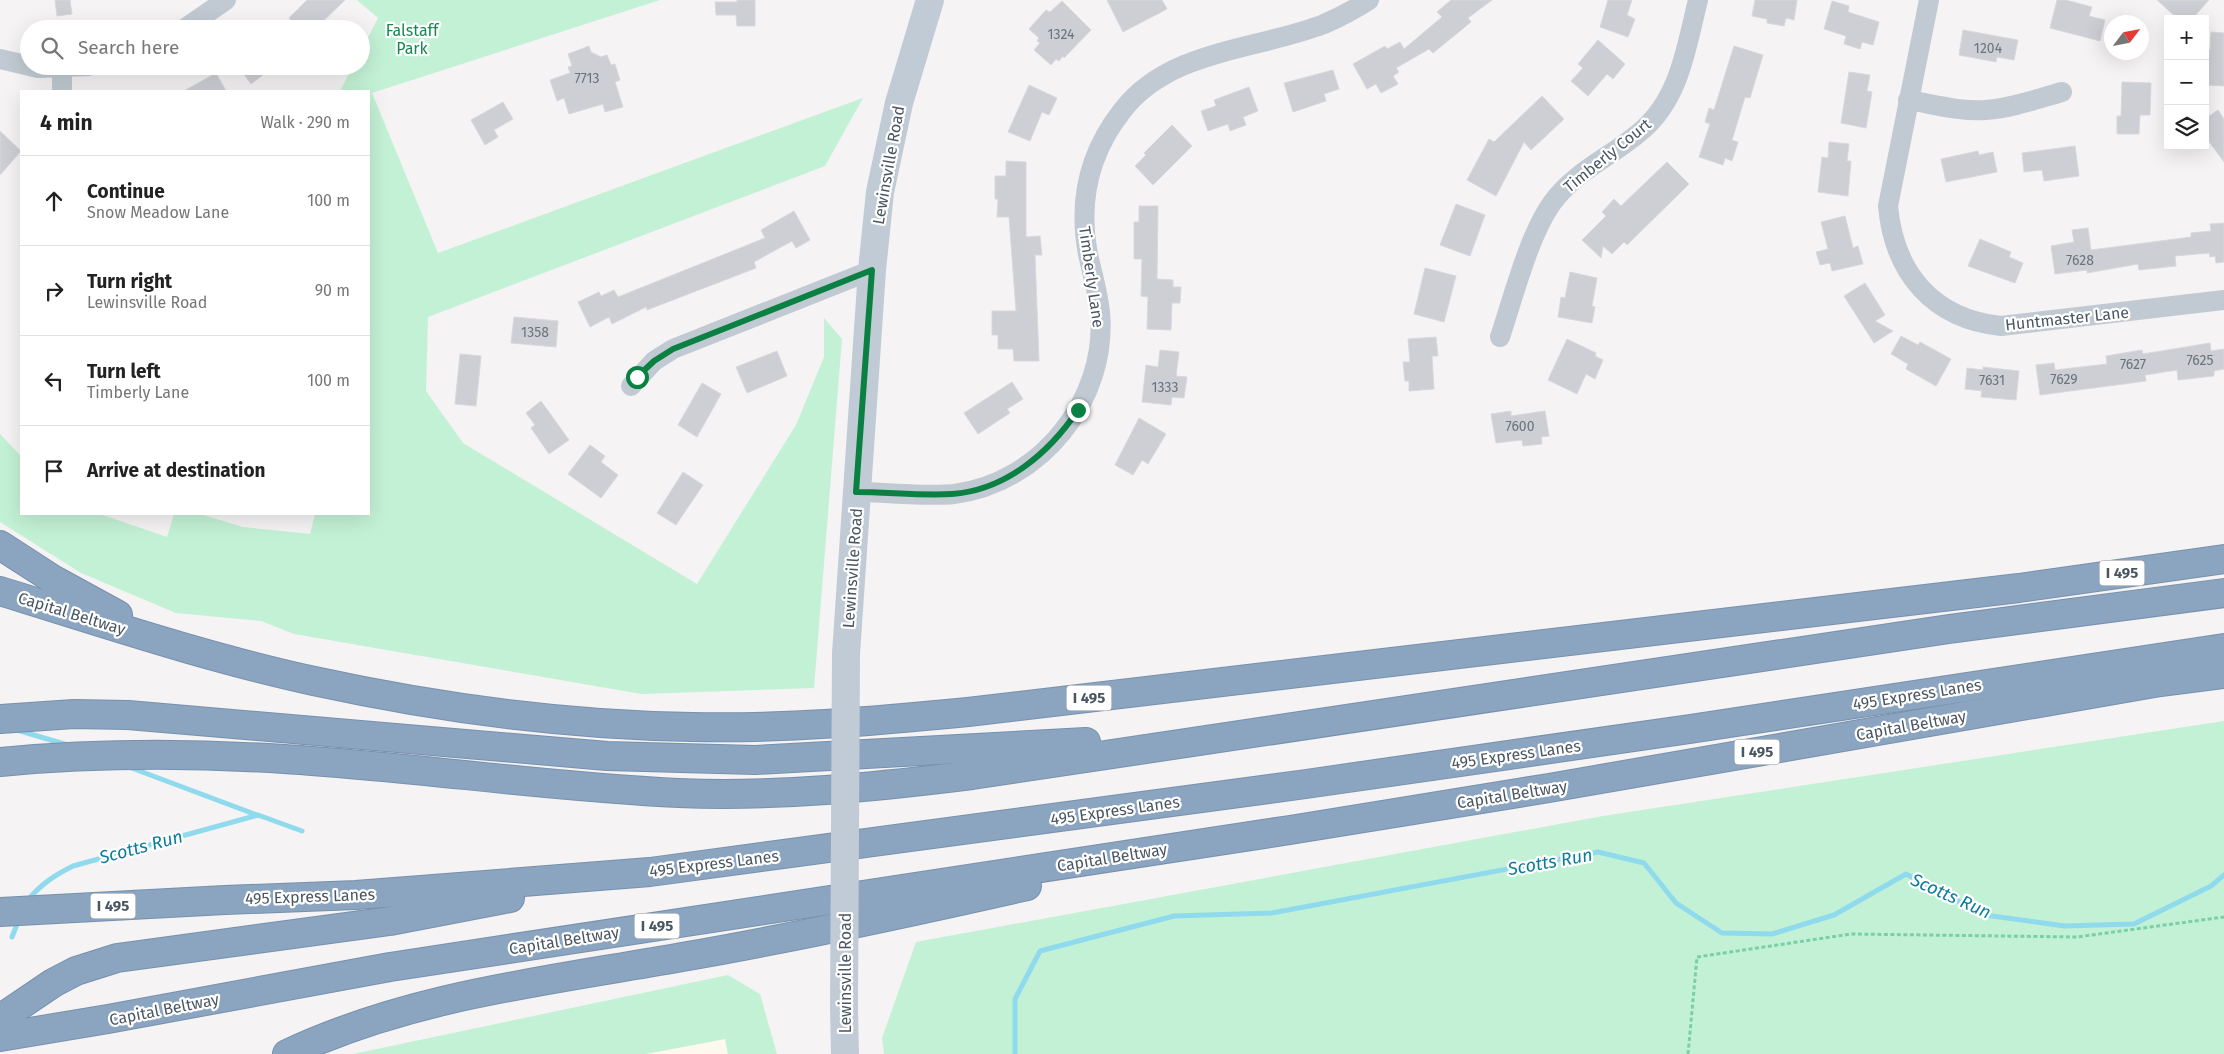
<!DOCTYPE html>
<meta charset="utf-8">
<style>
:root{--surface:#fff;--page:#f2f2f2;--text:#222;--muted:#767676;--line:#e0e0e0}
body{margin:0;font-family:"Fira Sans",sans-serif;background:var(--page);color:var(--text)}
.controls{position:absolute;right:15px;top:15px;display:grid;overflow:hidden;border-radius:0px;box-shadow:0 5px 20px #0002}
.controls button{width:45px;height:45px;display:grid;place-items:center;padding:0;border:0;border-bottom:1px solid var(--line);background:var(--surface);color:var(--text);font:25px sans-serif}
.compass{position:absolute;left:2104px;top:15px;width:45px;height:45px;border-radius:50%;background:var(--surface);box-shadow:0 5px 20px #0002;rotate:58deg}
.stop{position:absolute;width:15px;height:15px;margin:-11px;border:4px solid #0b8043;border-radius:50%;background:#fff}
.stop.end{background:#0b8043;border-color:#fff;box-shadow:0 1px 5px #0008}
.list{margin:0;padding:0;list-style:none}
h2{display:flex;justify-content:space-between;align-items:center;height:65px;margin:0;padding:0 20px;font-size:21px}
h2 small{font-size:16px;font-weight:400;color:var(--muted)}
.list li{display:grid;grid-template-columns:32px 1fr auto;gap:15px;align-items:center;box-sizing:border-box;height:90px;padding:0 20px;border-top:1px solid var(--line)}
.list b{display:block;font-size:19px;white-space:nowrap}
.list p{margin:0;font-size:16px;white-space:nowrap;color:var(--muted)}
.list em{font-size:16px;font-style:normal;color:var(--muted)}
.icon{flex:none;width:28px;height:28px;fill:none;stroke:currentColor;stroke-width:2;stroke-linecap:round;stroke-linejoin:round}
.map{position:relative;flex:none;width:2224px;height:1054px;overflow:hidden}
.search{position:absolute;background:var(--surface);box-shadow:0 5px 20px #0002;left:20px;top:20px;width:350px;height:55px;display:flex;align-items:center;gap:12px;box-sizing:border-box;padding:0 18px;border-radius:28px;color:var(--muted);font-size:19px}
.panel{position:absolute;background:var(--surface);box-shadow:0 5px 20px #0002;left:20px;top:90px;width:350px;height:425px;border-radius:0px}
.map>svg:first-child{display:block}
.commercial{fill:#fdf9ef}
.green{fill:#c3f1d5}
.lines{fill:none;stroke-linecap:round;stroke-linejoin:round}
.stream{stroke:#90daee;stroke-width:5}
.building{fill:#cdcfd5;stroke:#d7d9de}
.highway-casing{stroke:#7690ad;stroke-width:30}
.path{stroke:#7ad0a6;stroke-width:3;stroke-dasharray:4 2.5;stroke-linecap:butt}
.street{stroke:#c1cad2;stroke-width:20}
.secondary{stroke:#c1cbd6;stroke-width:28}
.highway{stroke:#8ba5c1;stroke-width:28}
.secondary-bridge{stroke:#c1cbd6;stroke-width:28}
.route{stroke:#0b8043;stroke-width:6}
.labels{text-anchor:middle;stroke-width:4.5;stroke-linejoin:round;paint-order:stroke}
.number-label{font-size:14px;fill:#6b747e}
.shield{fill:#fff;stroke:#808990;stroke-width:1}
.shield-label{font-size:15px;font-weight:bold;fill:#4a5661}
.park-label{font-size:16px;fill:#17864f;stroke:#fff}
.street-label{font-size:16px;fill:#4a5661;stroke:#fff}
.water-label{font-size:18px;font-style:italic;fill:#0c7c9b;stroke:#fff}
</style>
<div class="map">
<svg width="2224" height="1054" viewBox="0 0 2224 1054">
<rect width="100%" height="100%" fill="#f5f3f3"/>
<path class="commercial" d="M725 1039 728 1054H646Z"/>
<g class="green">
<path d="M357 0H660L372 93 438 253 863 98 825 166 428 317 426 391 463 443 697 584 796 425 824 357V318L842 339 814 688 642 694 294 634 261 621 176 613 81 573 0 522V434L21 456V514H100L167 537 174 514H200L243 527 310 534 315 514H369V91H340L353 66H361V51L378 18Z"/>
<path d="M2224 721V1054H884L882 1038 916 942 1603 816Z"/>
<path d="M728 975 760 994 777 1054H728L725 1039 646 1054H353Z"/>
</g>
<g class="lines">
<g class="stream">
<path d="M17 730 71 746"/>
<path d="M129 767 257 815"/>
<path d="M28 900C41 884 55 875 73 866L258 815 302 831"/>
<path d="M12 937 19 919"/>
<path d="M1015 1054V999L1040 951 1174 916 1272 913 1598 852 1644 863 1676 903 1722 933 1772 934 1834 915 1906 874 1985 915 2065 926 2134 924 2211 886 2224 875"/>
</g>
</g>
<g class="building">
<path d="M55 0H70L72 14 57 16Z"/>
<path d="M307 0H345L315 29H299L289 18Z"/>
<path d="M737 0H755V26H737L736 15H716L715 2H737Z"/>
<path d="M1107 0H1162L1167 9 1123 32Z"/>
<path d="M1451 0H1492L1468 18 1471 22 1433 53 1429 49 1396 68 1399 72 1393 76 1398 84 1381 93 1376 84 1367 89 1353 64 1385 46 1387 49 1400 42 1404 49 1442 17 1437 12Z"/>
<path d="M1608 0H1632L1627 15 1635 19 1628 37 1600 27Z"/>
<path d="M1755 0H1797L1794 20 1786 18 1784 26 1767 23V19L1752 16Z"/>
<path d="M2057 0H2066L2092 7 2089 16 2105 20 2100 41 2050 28Z"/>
<path d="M2157 0H2209L2192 19H2178Z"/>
<path d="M1062 1 1091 30 1064 58 1063 56 1059 61 1056 59 1051 65 1034 50 1040 43 1037 41 1039 38 1029 29 1046 10 1050 12Z"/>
<path d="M1832 1 1849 6 1848 12 1879 22 1873 45 1862 42 1860 49 1844 44 1846 36 1824 29Z"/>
<path d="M1963 30 2018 40 2014 60 1997 57 1996 62 1959 55Z"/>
<path d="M2211 32 2224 33V86L2205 85V49L2210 50Z"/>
<path d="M1598 40 1625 64 1613 79 1607 74 1588 96 1571 81 1583 68 1578 64Z"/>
<path d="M589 46 591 52 601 57 607 55 611 65 615 64 620 80 615 82 623 107 605 112 603 104 569 114 564 98 557 101 550 80 570 73 568 67 572 66 568 54Z"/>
<path d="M1734 46 1763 55 1750 98 1745 97 1732 140 1738 142 1732 161 1725 158 1723 165 1699 157 1710 124 1705 122 1709 108 1714 110Z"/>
<path d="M238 66H275L251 84Z"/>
<path d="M1333 70 1339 89 1324 94 1326 101 1293 112 1284 83Z"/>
<path d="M1849 72 1870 75 1867 91 1872 92 1866 128 1841 123Z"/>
<path d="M216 73 226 91H184Z"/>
<path d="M2122 82 2151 83 2150 115H2140L2139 134H2117V116H2121Z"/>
<path d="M1029 85 1057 98 1049 115 1042 112 1030 141 1008 132Z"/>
<path d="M1249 87 1258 111 1243 117 1246 125 1230 131 1228 124 1208 131 1201 111 1216 106 1214 100Z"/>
<path d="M1542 96 1564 119 1531 150 1524 142 1496 196 1467 180 1489 139 1494 142Z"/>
<path d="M503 102 513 119 494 130 498 137 485 145 471 120Z"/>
<path d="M2218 110 2224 119V162L2205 136V119Z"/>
<path d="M1172 125 1192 146 1153 185 1135 166 1146 155 1144 153Z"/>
<path d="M0 131 21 151 0 175Z"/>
<path d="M1829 142 1849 144 1847 161H1851L1848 196 1818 192 1822 157 1828 158Z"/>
<path d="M2075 146 2079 176 2044 181 2042 170 2024 172 2022 153Z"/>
<path d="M1978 151 1979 155 1993 152 1997 172 1946 182 1941 159Z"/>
<path d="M1006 161 1026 162V237L1040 236 1042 255H1035L1039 361H1014L1013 349H998V335H992V311H1016L1009 217H997L998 199H995V176H1006Z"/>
<path d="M1667 162 1689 184 1627 245 1624 242 1612 254 1603 246 1601 258 1582 240 1606 216 1602 212 1614 199 1621 206Z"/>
<path d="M1456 204 1485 215 1470 256 1440 245Z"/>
<path d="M1139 206H1158L1157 279 1173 280V287H1181L1180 303H1172L1171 330 1147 329 1148 297 1141 296 1142 259H1134V222H1139Z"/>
<path d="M794 211 810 240 796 248 792 241 754 262 756 268 647 310 646 307 612 324 609 317 590 327 578 302 599 292 601 296 614 290 618 297 765 238 761 230Z"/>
<path d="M1845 216 1853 248 1858 246 1863 264 1832 271 1830 263 1820 265 1816 252 1828 249 1821 222Z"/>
<path d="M2224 223V262L2216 263 2215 256 2210 257 2209 253 2175 256 2176 266 2139 270 2138 264 2087 273V270L2055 274 2051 246 2074 242 2072 230 2088 228 2091 250 2191 237V233L2211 231 2210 224Z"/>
<path d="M1980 239 2011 252 2009 257 2023 263 2015 283 1968 266Z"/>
<path d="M1425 268 1456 276 1444 322 1414 314Z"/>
<path d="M1570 272 1597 278 1592 306 1595 307 1592 323 1558 317 1561 297 1565 298Z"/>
<path d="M1865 283 1885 315 1875 321 1893 331 1874 343 1844 296Z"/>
<path d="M514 317 558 321 556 347 511 343Z"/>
<path d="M1901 336 1918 345 1920 342 1951 359 1936 386 1906 369 1908 364 1891 354Z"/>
<path d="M1436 337 1438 356H1432L1434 389 1409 391V381H1405L1403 362H1410L1408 339Z"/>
<path d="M1567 339 1596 353 1595 356 1603 360 1595 379 1586 374 1577 394 1548 380Z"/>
<path d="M2210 343 2211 351 2224 349V369L2214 371V376L2178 380 2177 370 2145 375 2146 381 2040 395 2036 365 2054 363 2055 370 2107 364 2106 356 2142 350 2143 354Z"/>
<path d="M1160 350 1179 352 1176 376 1187 377 1184 398 1172 397 1171 405 1142 402 1146 365 1158 367Z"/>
<path d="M777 351 787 376 747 393 736 367Z"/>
<path d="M460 354 481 356 476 406 455 404Z"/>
<path d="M1983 367 2019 371 2016 400 1981 397 1982 391 1965 389 1967 368 1983 370Z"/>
<path d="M1012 382 1023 399 1007 409 1010 413 978 434 964 413Z"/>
<path d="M702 383 721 394 697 437 678 425Z"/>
<path d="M541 401 569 440 549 454 531 428 535 425 526 413Z"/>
<path d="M1511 411V416L1545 411 1549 436 1541 437 1542 444 1523 446 1522 440 1496 443 1491 414Z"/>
<path d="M1139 418 1166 434 1148 464 1142 460 1133 475 1115 465Z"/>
<path d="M590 445 605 456 601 462 618 475 601 498 568 474Z"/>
<path d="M683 472 703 485 676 525 657 513Z"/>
</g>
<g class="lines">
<g class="highway-casing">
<g id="highway">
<path d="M0 545 54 580 118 615"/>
<path d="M0 591C104 623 208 658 314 681 438 708 565 725 692 727 784 729 876 721 968 712L2019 588 2224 559"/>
<path d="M0 719 74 714 128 715 607 756 755 760 1086 742"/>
<path d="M0 762C94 753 190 753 284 759 416 767 547 787 679 793 777 797 875 787 972 775L1949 629 2224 593"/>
<path d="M0 912 225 900 356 895 650 872 1306 784 1690 729 2224 648"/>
<path d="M0 1019 53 983 76 971 117 958 390 921 510 898"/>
<path d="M0 1037 108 1019 390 967 1290 830 1549 788 2160 682 2224 674"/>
<path d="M287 1054C412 995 548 981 682 957 798 937 912 912 1027 886"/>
</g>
</g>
<path class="path" d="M1688 1054 1697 957 1851 934 2077 937 2224 917"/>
<g class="street">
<path d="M1929 0 1888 206C1894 273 1933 319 2001 326L2224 300"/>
<path d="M184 29 226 0"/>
<path d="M0 59 38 68 89 66"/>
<path d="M62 69V91"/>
<path d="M1908 100C1933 104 1960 112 1986 110 2012 108 2037 99 2062 92"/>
<path d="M1500 337C1513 298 1529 235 1552 203 1575 171 1611 157 1640 132 1680 99 1686 48 1698 0"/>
<path d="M631 386 654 361 673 349 872 270"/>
<path d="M856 492C886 492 925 497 954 494 1041 483 1108 399 1100 312 1098 292 1092 273 1088 254 1078 201 1089 153 1122 111 1169 49 1258 50 1324 24 1340 17 1355 9 1369 0"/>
</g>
<g class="secondary">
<path d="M846 654 872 270 880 192 899 103 930 0"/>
<path d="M844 1008 845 1054"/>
</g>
<use href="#highway" class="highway"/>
<path class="secondary-bridge" d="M844 1008 846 654"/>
</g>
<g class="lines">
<path class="route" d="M637 377 654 361 673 349 872 270 856 492C888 492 921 496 952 494 1006 490 1049 453 1078 410"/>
</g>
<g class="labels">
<g class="number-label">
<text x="1061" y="39">1324</text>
<text x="1988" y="53">1204</text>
<text x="587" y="83">7713</text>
<text x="2080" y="265">7628</text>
<text x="535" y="337">1358</text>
<text x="2200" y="365">7625</text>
<text x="2133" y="369">7627</text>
<text x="2064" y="384">7629</text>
<text x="1992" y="385">7631</text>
<text x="1165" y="392">1333</text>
<text x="1520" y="431">7600</text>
</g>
<g class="shield">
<rect x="2099.5" y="560.5" width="45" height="25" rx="4"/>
<rect x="1066.5" y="685.5" width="45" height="25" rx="4"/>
<rect x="1734.5" y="739.5" width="45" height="25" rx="4"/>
<rect x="90.5" y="893.5" width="45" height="25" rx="4"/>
<rect x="634.5" y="913.5" width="45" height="25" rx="4"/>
</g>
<g class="shield-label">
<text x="2122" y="578">I 495</text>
<text x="1089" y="703">I 495</text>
<text x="1757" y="757">I 495</text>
<text x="113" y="911">I 495</text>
<text x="657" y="931">I 495</text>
</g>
<g class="park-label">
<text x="412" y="36">Falstaff<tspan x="412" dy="18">Park</tspan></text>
</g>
<g class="street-label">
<text transform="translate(1607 155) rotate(-39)" y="6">Timberly Court</text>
<text transform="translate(888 165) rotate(-80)" y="6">Lewinsville Road</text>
<text transform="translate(1092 277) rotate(82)" y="6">Timberly Lane</text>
<text transform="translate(2067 318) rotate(-6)" y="6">Huntmaster Lane</text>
<text transform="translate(852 568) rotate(-86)" y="6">Lewinsville Road</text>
<text transform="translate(72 613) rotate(17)" y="6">Capital Beltway</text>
<text transform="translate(1917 694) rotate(-9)" y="6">495 Express Lanes</text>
<text transform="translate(1911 725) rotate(-10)" y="6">Capital Beltway</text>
<text transform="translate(1516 754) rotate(-8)" y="6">495 Express Lanes</text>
<text transform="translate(1512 794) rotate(-9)" y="6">Capital Beltway</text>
<text transform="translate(1115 810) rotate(-8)" y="6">495 Express Lanes</text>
<text transform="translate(1112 857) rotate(-9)" y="6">Capital Beltway</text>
<text transform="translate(714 863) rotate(-7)" y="6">495 Express Lanes</text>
<text transform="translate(310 896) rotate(-2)" y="6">495 Express Lanes</text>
<text transform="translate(564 940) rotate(-9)" y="6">Capital Beltway</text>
<text transform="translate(845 973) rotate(-90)" y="6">Lewinsville Road</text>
<text transform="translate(164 1009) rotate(-11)" y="6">Capital Beltway</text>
</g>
<g class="water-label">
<text transform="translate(141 847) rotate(-15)" y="6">Scotts Run</text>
<text transform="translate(1550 862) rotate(-10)" y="6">Scotts Run</text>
<text transform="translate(1951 896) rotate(24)" y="6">Scotts Run</text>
</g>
</g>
</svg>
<div class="controls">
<button>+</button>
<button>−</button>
<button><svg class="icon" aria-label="layers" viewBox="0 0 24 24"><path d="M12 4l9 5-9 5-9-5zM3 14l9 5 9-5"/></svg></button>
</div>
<svg class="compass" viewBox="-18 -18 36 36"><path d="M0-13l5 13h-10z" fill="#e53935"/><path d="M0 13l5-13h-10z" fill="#767676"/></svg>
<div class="stop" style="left:637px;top:377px"></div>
<div class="stop end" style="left:1078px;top:410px"></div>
<div class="search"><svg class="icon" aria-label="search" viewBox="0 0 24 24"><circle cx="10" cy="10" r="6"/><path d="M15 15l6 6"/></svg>Search here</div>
<section class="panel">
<h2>4 min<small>Walk · 290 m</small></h2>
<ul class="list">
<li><svg class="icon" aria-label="ahead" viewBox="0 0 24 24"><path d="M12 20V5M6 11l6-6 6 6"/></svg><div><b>Continue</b><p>Snow Meadow Lane</p></div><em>100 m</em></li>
<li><svg class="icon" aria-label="right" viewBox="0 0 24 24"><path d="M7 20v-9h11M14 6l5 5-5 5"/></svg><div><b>Turn right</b><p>Lewinsville Road</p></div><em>90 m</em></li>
<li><svg class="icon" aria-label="left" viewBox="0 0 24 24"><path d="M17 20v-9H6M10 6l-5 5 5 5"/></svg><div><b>Turn left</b><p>Timberly Lane</p></div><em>100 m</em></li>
<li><svg class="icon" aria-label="arrive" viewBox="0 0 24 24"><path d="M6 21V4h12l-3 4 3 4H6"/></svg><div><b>Arrive at destination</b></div></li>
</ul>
</section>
</div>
